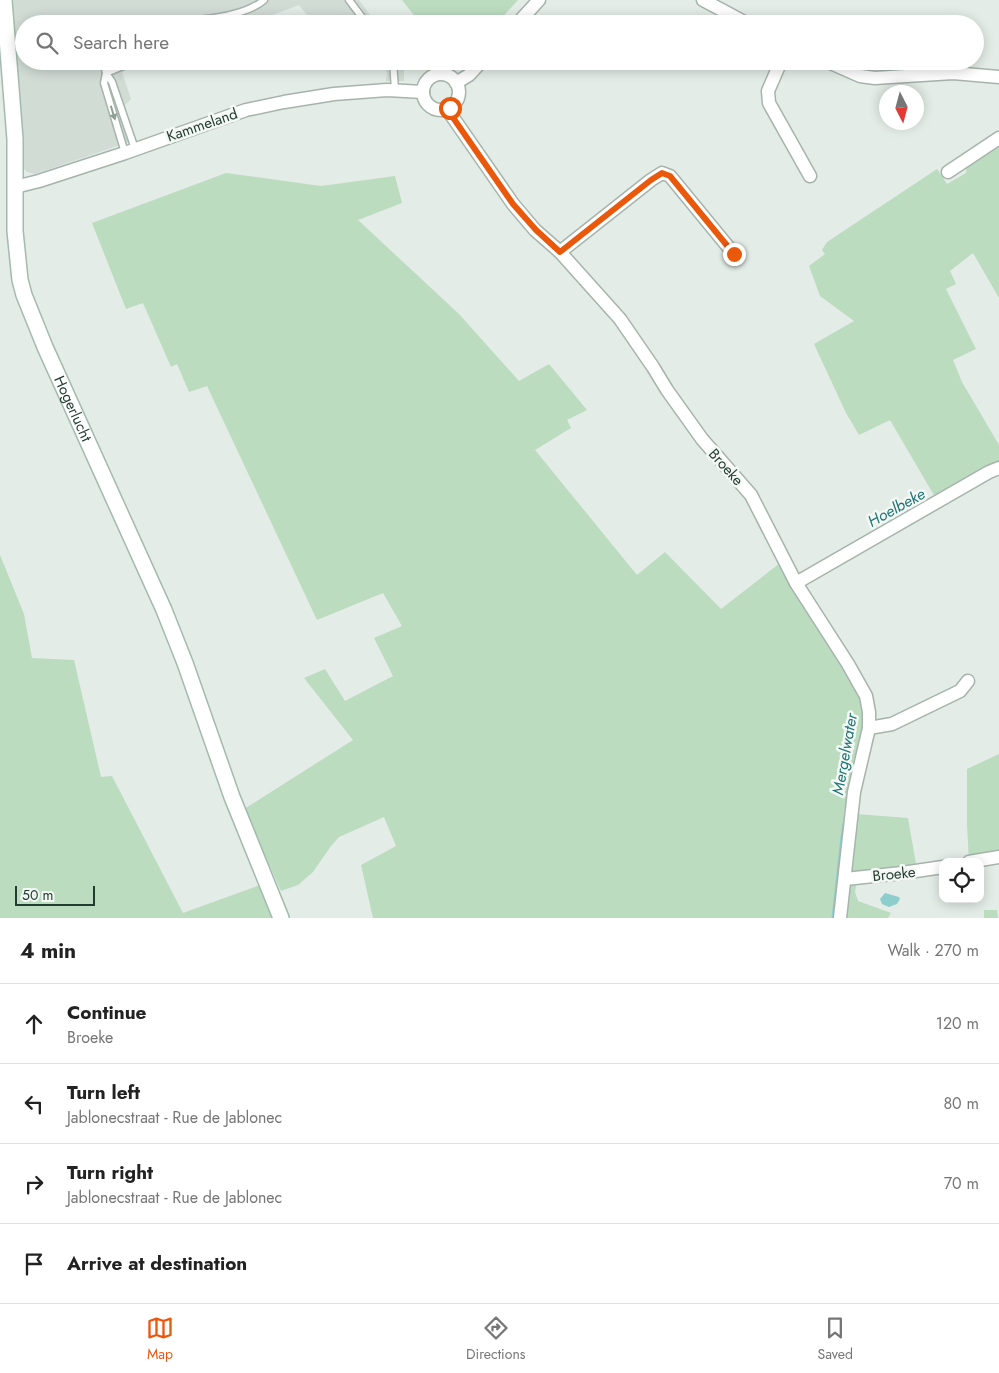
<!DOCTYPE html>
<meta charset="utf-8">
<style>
:root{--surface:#fff;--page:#f2f2f2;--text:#222;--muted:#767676;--line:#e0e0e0;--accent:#ea580c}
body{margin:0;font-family:Jost,sans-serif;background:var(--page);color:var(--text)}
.controls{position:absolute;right:15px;bottom:15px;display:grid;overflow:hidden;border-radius:10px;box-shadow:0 2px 12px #0003}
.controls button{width:45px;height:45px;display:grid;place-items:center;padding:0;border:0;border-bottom:1px solid var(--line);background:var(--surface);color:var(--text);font:25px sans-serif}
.compass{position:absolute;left:879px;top:85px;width:45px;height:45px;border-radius:50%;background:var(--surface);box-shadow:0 2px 12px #0003;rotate:174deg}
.scale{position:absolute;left:15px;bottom:12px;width:80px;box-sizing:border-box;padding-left:5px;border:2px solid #233c31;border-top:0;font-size:14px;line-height:18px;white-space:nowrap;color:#233c31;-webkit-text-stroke:4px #f3f8f5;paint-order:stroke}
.stop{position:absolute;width:15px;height:15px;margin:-11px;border:4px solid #ea580c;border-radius:50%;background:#fff}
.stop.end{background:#ea580c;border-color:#fff;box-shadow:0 1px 5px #0008}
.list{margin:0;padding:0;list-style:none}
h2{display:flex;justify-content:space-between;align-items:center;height:65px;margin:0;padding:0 20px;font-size:21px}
h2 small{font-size:16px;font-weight:400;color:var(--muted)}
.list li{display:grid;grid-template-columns:32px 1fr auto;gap:15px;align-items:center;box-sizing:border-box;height:80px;padding:0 20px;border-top:1px solid var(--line)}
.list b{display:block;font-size:19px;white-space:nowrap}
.list p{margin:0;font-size:16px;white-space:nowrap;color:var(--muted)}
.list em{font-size:16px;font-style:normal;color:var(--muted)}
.icon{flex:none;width:28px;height:28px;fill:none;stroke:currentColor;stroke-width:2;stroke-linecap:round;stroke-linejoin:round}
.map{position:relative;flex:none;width:999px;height:918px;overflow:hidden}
.search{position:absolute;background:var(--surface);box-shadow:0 2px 12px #0003;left:15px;right:15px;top:15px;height:55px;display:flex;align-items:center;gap:12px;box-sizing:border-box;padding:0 18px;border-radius:28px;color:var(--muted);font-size:19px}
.sheet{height:385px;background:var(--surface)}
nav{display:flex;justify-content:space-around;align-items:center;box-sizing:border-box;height:70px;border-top:1px solid var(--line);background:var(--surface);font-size:14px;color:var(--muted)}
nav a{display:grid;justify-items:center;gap:2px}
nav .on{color:var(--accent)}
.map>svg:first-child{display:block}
.built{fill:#d1dcd5}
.green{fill:#bcdcc0}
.water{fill:#8dcecd}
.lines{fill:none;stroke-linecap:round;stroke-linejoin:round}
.stream{stroke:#8dcecd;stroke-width:3}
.lane-casing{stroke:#a6b4ac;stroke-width:9}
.street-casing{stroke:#a6b4ac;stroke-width:15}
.secondary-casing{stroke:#a4baaf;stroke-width:18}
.lane{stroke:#fff;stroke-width:6}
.street{stroke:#fff;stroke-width:12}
.secondary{stroke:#fff;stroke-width:15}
.oneway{fill:#919e98}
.route{stroke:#ea580c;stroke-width:6}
.labels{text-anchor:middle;stroke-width:5;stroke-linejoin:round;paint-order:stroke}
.street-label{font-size:15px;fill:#233c31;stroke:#f3f8f5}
.water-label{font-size:16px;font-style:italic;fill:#207575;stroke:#f3f8f5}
</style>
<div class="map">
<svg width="999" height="918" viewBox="0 0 999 918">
<rect width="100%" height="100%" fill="#e3ece6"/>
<g class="built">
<path d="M9 0H359L377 24H314L299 5 249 24H24V61H146L122 72 131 99 124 106 127 121 135 140 35 174 27 172 24 169Z"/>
<path d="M383 61H401L404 68V81H386L387 74Z"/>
</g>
<g class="green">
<path d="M402 0H518L496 24H421Z"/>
<path d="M997 144 999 147V298L973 253 950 271 956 284 946 289 976 349 953 360 962 382 999 445V462L935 497 890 420 859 435 846 413 814 344 854 321 820 296 809 266 825 254 822 250 827 242 937 169 947 184 966 173 967 163Z"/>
<path d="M226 173 321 186 395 176 402 203 358 220 459 314 519 381 549 364 587 410 567 420 571 428 535 450 637 575 665 552 721 609 780 563 859 694 863 710 862 728 844 813 908 818 917 870 858 876 855 892 858 901 891 913 888 918H373L361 865 396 846 384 817 339 837 331 846 313 872 298 885 281 891 244 809 353 740 304 678 325 669 345 701 393 676 374 638 402 626 383 593 317 620 207 386 189 392 177 364 171 367 143 303 126 309 92 223Z"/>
<path d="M0 555 24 614 32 658 74 660 101 777 112 776 183 913 260 885 272 918H0Z"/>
<path d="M999 754V854L969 861 967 825V769Z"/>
<path d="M984 910H997L998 918H984Z"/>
</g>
<path class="water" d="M885 893 899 897 900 899 897 904 889 907 882 904 880 899Z"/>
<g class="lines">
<path class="stream" d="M833 918 842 837 844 824"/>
<g class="lane-casing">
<g id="lane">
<path d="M349 0 367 24"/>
<path d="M196 24C202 18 207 19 214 18 229 16 253 10 264 0"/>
<path d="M103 61 106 73 112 82 135 149"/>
<path d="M393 61 395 90"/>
<path d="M106 73 104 83 125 153"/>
<path d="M106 73 135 61"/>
</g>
</g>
<g class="street-casing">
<g id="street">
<path d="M703 0 748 24"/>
<path d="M517 24 539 0"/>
<path d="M781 61 768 91 769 103 810 176"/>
<path d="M826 61 860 76 875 78 953 73 999 77"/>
<circle cx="441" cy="92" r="18"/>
<path d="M456 83 469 75 482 61"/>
<path d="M447 109 513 204 535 230 560 252 620 319 653 367 667 390 702 439 751 495 796 583 848 664 866 696 869 712V728L854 792 840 918"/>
<path d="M948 172 999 138"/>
<path d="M15 187 39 181 125 153 246 110 284 102 334 94 387 90 423 92"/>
<path d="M560 252 651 180 662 173 670 176 734 254"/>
<path d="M796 583 989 472 999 468"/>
<path d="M869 728 892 724 960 691 968 681"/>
<path d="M969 862 999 857"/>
<path d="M845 879 902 873 943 867"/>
</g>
</g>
<g class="secondary-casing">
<g id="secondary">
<path id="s1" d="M4 0 15 139V231L20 280 24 295 45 347 164 610 185 663 232 797 281 918"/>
</g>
</g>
<use href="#lane" class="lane"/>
<use href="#street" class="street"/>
<use href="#secondary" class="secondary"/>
</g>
<defs><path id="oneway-solid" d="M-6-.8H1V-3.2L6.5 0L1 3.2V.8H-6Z" transform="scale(1.25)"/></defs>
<use class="oneway" href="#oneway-solid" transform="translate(113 113) rotate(73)"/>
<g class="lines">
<path class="route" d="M450 108 447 109 513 204 536 230 560 252 651 180 662 173 670 176 734 254"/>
</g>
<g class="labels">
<g class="street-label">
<text transform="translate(202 125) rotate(-19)" y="5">Kammeland</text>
<text dy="5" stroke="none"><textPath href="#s1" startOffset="420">Hogerlucht</textPath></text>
<text transform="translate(726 467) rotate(48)" y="5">Broeke</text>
<text transform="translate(894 874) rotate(-6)" y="5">Broeke</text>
</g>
<g class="water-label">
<text transform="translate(896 507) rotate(-29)" y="6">Hoelbeke</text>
<text transform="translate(844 754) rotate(-80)" y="6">Mergelwater</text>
</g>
</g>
</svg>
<div class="controls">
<button><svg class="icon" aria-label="locate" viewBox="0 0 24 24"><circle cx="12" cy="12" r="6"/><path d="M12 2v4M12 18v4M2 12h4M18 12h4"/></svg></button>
</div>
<svg class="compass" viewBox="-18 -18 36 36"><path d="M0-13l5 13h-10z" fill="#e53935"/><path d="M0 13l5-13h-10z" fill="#767676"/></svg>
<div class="scale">50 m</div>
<div class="stop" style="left:450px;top:108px"></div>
<div class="stop end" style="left:734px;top:254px"></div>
<div class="search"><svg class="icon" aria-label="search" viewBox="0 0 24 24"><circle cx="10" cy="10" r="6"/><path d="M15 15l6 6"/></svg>Search here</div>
</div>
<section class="sheet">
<h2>4 min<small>Walk · 270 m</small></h2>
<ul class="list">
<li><svg class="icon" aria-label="ahead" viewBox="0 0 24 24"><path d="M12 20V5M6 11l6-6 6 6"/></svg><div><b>Continue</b><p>Broeke</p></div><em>120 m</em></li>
<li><svg class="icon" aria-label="left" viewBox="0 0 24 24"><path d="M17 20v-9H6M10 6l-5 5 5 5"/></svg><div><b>Turn left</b><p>Jablonecstraat - Rue de Jablonec</p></div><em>80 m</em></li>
<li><svg class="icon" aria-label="right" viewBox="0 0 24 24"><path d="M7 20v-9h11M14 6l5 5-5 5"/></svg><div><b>Turn right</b><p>Jablonecstraat - Rue de Jablonec</p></div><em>70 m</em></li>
<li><svg class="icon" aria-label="arrive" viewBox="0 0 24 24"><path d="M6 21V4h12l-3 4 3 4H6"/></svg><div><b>Arrive at destination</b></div></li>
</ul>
</section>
<nav>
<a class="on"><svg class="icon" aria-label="map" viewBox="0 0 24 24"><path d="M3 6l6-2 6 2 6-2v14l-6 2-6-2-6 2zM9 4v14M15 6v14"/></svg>Map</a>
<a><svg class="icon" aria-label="directions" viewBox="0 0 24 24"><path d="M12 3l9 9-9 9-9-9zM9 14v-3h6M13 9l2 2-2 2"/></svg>Directions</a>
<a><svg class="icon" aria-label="saved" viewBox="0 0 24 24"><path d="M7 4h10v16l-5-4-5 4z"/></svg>Saved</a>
</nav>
